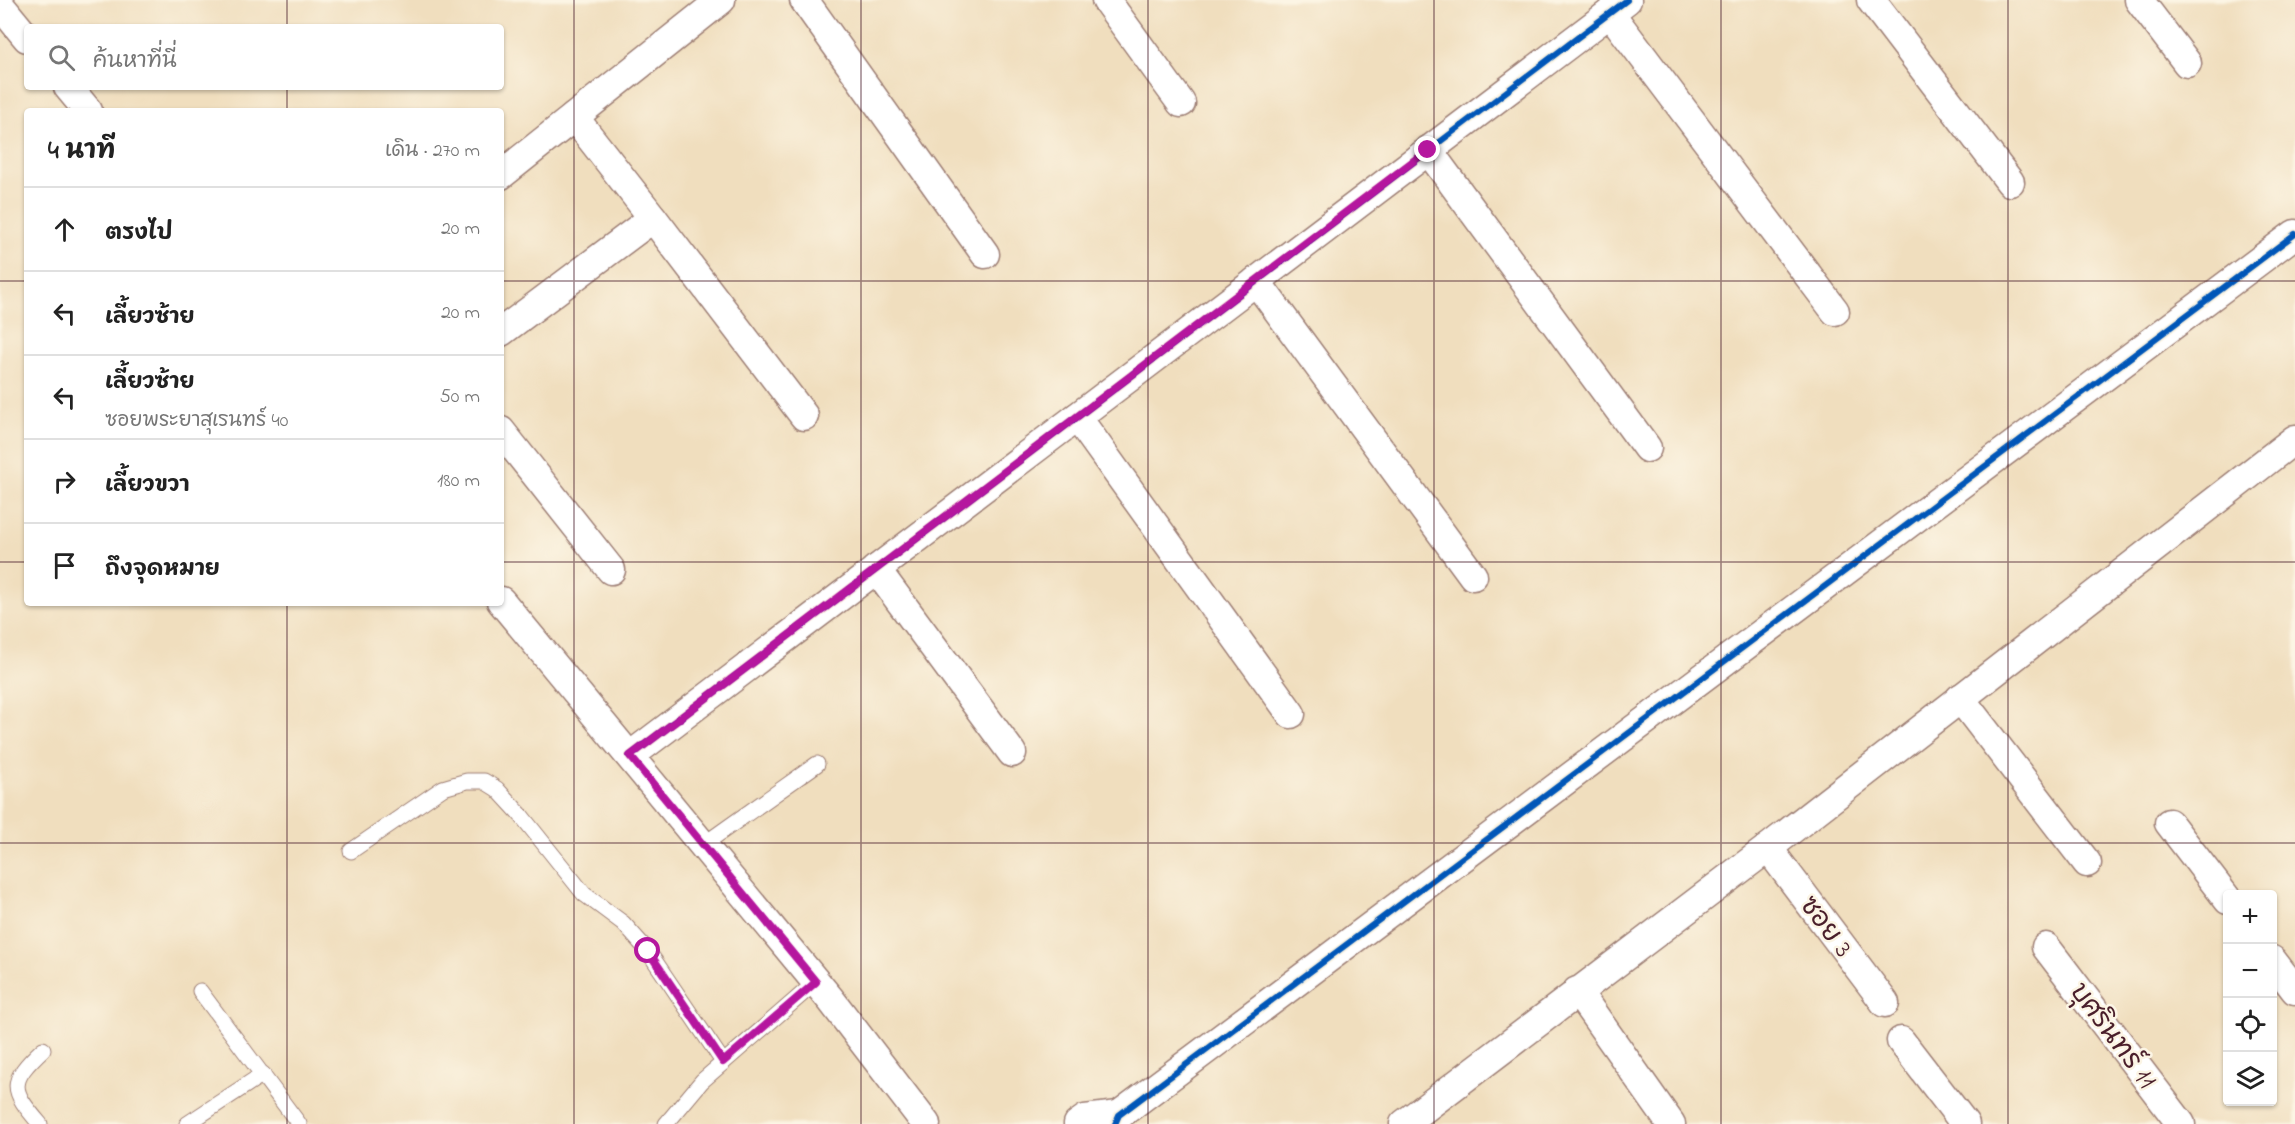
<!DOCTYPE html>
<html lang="th">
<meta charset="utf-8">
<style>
:root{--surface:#fff;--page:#f2f2f2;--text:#222;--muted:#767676;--line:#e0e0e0}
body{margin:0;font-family:"Indie Flower","Playpen Sans Thai",sans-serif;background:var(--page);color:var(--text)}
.controls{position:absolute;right:18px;bottom:18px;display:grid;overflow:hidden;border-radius:6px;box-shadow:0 2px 4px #0004}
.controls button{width:54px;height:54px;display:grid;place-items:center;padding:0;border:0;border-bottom:2px solid var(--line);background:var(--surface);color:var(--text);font:30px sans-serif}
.stop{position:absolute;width:18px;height:18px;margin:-14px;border:4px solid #b5179e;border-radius:50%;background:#fff}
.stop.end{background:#b5179e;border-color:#fff;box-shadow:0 2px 6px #0008}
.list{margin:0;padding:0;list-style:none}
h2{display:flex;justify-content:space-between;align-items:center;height:78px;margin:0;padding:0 24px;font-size:26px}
h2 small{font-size:20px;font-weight:400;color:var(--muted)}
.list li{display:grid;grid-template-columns:39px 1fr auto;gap:18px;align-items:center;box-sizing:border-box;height:84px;padding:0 24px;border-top:2px solid var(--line)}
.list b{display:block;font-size:22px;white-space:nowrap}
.list p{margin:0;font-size:20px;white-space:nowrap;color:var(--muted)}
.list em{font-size:20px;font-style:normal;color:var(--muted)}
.icon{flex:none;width:33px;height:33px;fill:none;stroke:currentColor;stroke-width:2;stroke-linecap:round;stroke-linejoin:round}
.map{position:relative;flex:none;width:2295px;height:1124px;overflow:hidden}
.search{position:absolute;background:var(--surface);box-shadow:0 2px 4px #0004;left:24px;top:24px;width:480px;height:66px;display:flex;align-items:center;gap:15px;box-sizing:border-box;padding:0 21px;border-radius:6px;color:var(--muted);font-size:22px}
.panel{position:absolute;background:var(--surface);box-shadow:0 2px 4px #0004;left:24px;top:108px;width:480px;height:498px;border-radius:6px}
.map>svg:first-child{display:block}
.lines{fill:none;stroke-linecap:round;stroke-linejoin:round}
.lane-casing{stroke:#9d7e74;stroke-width:17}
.street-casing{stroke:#9d7e74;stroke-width:31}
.lane{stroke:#fff;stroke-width:15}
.street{stroke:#fff;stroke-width:28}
.cycleway-casing{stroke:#fcf5e5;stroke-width:10}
.cycleway{stroke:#0057b8;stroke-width:6}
.route{stroke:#b5179e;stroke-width:8}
.grid{fill:none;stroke:#4a1f2b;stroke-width:1.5;stroke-opacity:0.55}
.labels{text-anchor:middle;stroke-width:5;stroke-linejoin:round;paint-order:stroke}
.street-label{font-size:27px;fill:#4a1f2b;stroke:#fcf5e5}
</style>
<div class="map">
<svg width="2295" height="1124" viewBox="0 0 2295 1124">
<rect width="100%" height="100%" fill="#fcf5e5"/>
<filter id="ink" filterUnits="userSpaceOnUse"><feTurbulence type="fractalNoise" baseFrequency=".0167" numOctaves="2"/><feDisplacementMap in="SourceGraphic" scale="12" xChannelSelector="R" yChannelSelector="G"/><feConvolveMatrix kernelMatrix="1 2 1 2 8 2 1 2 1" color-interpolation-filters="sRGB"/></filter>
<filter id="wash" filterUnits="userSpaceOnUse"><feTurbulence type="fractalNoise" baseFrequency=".008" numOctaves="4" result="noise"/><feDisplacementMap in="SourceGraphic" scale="24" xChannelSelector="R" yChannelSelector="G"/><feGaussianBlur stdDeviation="1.35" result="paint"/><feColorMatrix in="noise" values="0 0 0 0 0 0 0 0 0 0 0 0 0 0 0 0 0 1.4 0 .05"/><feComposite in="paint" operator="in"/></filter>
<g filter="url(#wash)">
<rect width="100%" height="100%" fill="#f0debe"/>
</g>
<g filter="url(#ink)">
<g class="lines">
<g class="lane-casing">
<g id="lane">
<path d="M703 845 817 764"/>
<path d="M351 851 443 788 467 781H484L497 789 520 814 584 894 623 923 648 951 723 1062"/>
<path d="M200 991 299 1124"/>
<path d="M40 1124C10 1089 8 1082 43 1049"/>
<path d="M187 1124 263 1074"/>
<path d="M666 1124 702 1081 816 982"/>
</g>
</g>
<g class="street-casing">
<g id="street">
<path d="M804 0 985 254"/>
<path d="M1106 0 1181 103"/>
<path d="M1871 0 2010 182"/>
<path d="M2139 0 2187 63"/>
<path d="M0 5 27 38"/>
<path d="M1610 13 1835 311"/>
<path d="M68 87 88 111"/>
<path d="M574 117 653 218 804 416"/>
<path d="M1428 150 1647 448"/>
<path d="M501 175 721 0"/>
<path d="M1256 281 1473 576"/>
<path d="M501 332 653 218"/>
<path d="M1077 417 1291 714"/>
<path d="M501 431 611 570"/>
<path d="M876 569 1012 753"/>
<path d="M501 601 831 1000 926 1124"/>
<path d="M1960 698 2087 863"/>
<path d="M630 756 1627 0"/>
<path d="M2169 823 2228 900"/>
<path d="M1768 848 1885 1003"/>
<path d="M2046 947 2181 1124"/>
<path d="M2272 960 2295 990"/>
<path d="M1577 991 1671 1124"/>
<path d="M1901 1041 1965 1124"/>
<path d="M1078 1124 1085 1119 1119 1115"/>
<path d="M1115 1124 1119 1115 2295 234"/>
<path d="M1404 1124 1768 848 2295 439"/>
</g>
</g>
<use href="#lane" class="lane"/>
<use href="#street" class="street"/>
<g class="cycleway-casing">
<g id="cycleway">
<path d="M630 756 1627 0"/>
<path d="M1115 1124 1119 1115 2295 234"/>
</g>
</g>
<use href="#cycleway" class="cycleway"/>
</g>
</g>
<g class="lines" filter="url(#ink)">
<path class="route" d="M648 951 723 1062 816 982 630 756 1428 150"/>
</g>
<path class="grid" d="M287 0V27M574 0V1124M861 0V1124M1148 0V1124M1434 0V1124M1721 0V1124M2008 0V1124M287 87V111M0 281H27M501 281H2295M0 562H27M501 562H2295M287 603V1124M0 843H2295"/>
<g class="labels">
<g class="street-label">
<text transform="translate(1827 926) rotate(53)" y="9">ซอย 3</text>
<text transform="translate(2114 1035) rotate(53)" y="9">บุศรินทร์ 11</text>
</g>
</g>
</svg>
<div class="controls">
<button>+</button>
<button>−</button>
<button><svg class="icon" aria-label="locate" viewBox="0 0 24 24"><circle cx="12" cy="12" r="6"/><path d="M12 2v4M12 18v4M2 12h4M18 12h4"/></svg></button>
<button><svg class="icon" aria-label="layers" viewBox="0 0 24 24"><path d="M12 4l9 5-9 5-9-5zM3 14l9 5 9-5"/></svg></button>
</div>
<div class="stop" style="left:648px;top:951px"></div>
<div class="stop end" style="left:1428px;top:150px"></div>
<div class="search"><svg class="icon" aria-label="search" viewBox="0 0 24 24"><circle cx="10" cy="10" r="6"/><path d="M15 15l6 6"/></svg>ค้นหาที่นี่</div>
<section class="panel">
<h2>4 นาที<small>เดิน · 270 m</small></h2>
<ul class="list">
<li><svg class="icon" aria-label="ahead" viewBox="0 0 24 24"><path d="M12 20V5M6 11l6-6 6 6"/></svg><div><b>ตรงไป</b></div><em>20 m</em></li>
<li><svg class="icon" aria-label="left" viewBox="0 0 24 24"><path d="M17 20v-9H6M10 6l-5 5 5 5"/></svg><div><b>เลี้ยวซ้าย</b></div><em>20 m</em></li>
<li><svg class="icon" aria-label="left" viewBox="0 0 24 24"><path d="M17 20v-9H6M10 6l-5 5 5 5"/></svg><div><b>เลี้ยวซ้าย</b><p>ซอยพระยาสุเรนทร์ 40</p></div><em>50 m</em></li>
<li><svg class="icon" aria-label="right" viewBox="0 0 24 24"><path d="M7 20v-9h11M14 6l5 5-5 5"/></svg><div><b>เลี้ยวขวา</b></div><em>180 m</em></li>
<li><svg class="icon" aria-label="arrive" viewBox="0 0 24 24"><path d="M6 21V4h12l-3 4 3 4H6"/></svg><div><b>ถึงจุดหมาย</b></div></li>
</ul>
</section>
</div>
